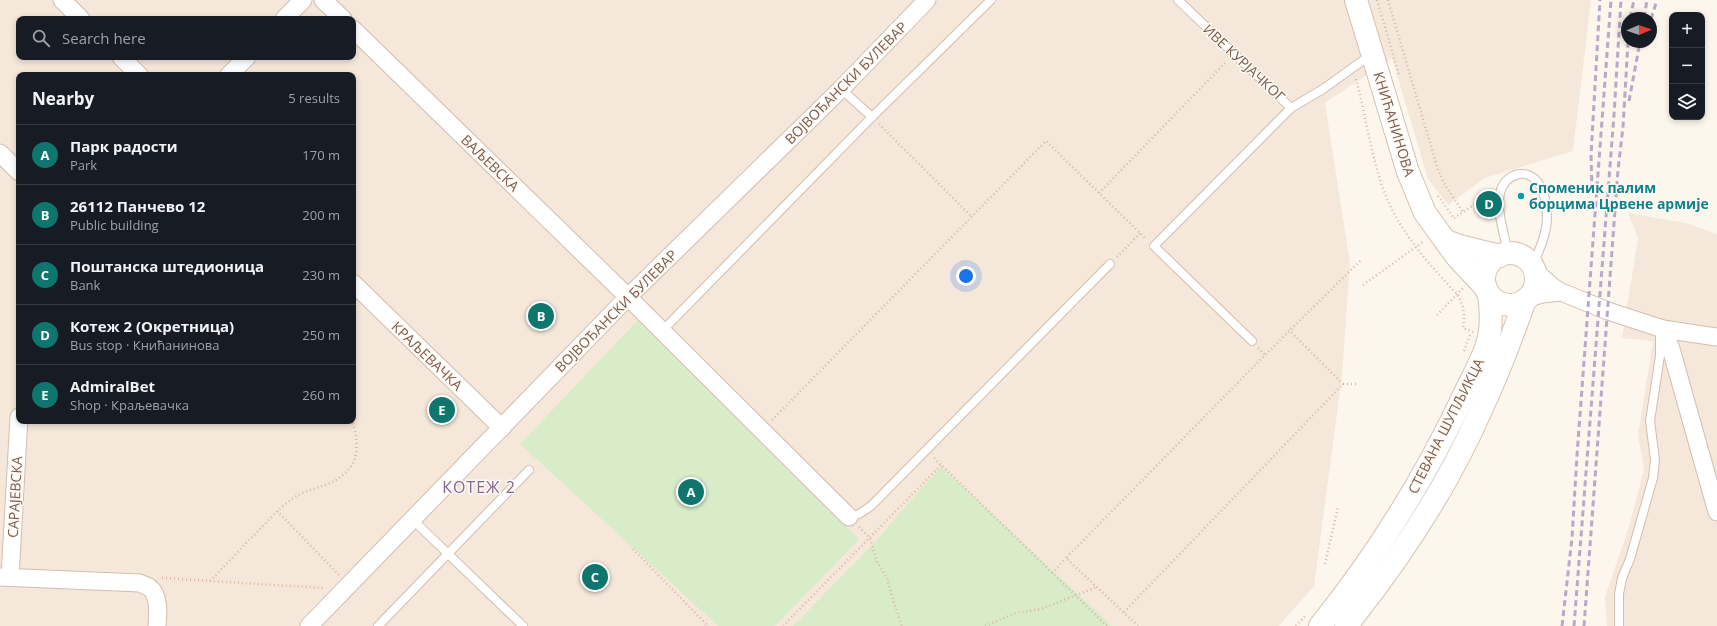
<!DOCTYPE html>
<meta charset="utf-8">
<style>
:root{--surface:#171b24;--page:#20242c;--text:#f1f3f6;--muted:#9ea1a6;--line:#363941;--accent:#0f766e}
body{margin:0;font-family:"Open Sans",sans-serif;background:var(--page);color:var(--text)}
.controls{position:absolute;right:12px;top:12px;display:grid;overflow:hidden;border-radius:8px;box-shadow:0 2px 6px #0003}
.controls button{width:36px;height:36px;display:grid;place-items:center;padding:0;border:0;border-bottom:1px solid var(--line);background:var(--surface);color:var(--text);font:20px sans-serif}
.compass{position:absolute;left:1621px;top:12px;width:36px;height:36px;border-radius:50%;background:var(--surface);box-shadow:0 2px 6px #0003;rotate:88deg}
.you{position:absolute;left:966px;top:276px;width:14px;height:14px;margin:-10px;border:3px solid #fff;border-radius:50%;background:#1a73e8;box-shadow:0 0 0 6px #1a73e833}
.badge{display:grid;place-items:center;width:26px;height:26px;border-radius:50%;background:var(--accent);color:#fff;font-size:13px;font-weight:700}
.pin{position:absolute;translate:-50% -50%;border:2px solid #fff;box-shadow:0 1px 4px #0006}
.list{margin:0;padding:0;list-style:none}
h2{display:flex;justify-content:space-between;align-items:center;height:52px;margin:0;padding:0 16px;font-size:17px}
h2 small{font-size:13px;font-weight:400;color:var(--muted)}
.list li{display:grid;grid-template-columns:26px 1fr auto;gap:12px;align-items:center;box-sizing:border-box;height:60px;padding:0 16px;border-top:1px solid var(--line)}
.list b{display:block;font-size:15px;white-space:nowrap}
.list p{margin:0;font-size:13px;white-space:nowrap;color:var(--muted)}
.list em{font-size:13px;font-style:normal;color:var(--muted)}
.icon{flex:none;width:22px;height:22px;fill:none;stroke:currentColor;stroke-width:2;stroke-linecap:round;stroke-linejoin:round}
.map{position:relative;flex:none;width:1717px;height:626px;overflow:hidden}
.search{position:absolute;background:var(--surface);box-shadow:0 2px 6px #0003;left:16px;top:16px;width:340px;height:44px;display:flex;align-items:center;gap:10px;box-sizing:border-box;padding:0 14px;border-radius:8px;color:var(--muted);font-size:15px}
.panel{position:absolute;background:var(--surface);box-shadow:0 2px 6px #0003;left:16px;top:72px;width:340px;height:352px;border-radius:8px}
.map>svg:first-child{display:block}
.residential{fill:#f5e8da;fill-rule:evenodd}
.green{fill:#d8ecc9}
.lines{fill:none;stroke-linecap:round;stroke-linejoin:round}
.lane-casing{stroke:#d1beb0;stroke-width:10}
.street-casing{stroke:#d1beb0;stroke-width:19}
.secondary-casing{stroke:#d6c0b0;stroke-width:24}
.path{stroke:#d9b8a5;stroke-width:2.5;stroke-dasharray:1 3;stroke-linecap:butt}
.lane{stroke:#fff;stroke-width:8}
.street{stroke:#fff;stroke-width:17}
.secondary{stroke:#fff;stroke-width:22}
.rail{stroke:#b9a8c9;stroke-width:3;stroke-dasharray:6 4;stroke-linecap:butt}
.culture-dot{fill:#0f9aa8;stroke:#fffaf3;stroke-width:1.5}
.labels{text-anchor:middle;stroke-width:3;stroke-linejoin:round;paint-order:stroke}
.street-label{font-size:14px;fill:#7a5c4d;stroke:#fffaf3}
.culture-label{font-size:14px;font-weight:bold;fill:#0d838f;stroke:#fffaf3;text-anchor:start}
.quarter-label{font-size:16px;letter-spacing:1px;fill:#846695;stroke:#fffaf3}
</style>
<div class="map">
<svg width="1717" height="626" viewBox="0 0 1717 626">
<rect width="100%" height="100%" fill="#fdf6ec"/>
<g class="residential">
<path d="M0 0H1591L1573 151 1485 178 1448 205 1428 179 1392 58 1325 103 1350 263 1342 376 1314 586 1279 626H0ZM19 19H353V57H19ZM19 75H353V421H19Z"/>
<path d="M1628 213 1686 223 1717 234V626H1607L1605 597 1629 527 1644 469 1638 435 1653 341 1622 338 1638 238Z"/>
</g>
<g class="green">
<path d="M638 320 859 539 775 626H718L520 444Z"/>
<path d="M940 468H943L1112 626H793L879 538 901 511Z"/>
</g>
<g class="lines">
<g class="lane-casing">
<g id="lane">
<path d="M1178 0 1291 108 1323 89 1372 54"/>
<path d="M841 89 872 117"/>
<path d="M1508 254C1505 235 1496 212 1500 193 1504 174 1527 166 1539 184 1545 193 1547 208 1547 219 1546 236 1539 251 1532 266"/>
<path d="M662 331 872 117 991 0"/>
<path d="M1252 341 1154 246 1291 108"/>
<path d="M849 517 859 514 871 506 1110 264"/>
<path d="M413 520 523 626"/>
<path d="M378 626 529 470"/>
<path d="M1619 626V594L1622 578 1630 559 1653 478 1655 460 1650 421 1660 356V335"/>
</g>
</g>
<g class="street-casing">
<g id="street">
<path d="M62 0 81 19"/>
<path d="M323 0 343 19"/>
<path d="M284 19 303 0"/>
<path d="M353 29 628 297 849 517"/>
<path d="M121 57 139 75"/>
<path d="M229 75 247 57"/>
<path d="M0 153 19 172"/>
<path d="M1535 271 1553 287 1561 292 1608 311 1663 329 1717 337"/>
<path d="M353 283 502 428"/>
<path d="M1528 298 1542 294 1561 292"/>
<path d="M1663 329 1671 349 1717 512"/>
<path d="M0 577 140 583C143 585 147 586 149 587 160 595 158 615 157 626"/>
<path d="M10 577 19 417"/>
<path d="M309 626 628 297 841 89 927 0"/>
</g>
</g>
<g class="secondary-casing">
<g id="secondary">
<path d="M1356 0 1408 172 1425 213 1457 257 1486 288"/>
<path d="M1446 241 1463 247 1500 256"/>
<circle cx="1510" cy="279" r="26"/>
<path d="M1320 626C1377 555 1425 478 1464 395 1472 377 1485 357 1489 337 1492 323 1491 309 1489 294"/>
<path d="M1346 626C1399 560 1447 488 1481 410 1498 374 1512 337 1525 300"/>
</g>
</g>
<g class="path">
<path d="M1377 0 1399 75"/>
<path d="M1388 0 1438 170 1445 185 1463 212"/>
<path d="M1356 79C1368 123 1373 177 1396 217 1411 244 1436 272 1457 294 1464 305 1465 315 1463 328L1473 332"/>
<path d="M879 124 972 217"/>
<path d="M1099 193 1227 61"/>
<path d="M1438 196 1454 218"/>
<path d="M1454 218 1484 198"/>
<path d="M1117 257 1140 233"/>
<path d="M1363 285 1424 241"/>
<path d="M1437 315 1463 288"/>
<path d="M1258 348 1265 355"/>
<path d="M1464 351 1470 335"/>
<path d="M1343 384H1357"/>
<path d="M772 420 1046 141 1146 239"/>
<path d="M934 458 1107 626"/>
<path d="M277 511 339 575"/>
<path d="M859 527 870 538 877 562 887 578 893 600 902 626"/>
<path d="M633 549 708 626"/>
<path d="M1325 564 1338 507"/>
<path d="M1052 573 1066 558"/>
<path d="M162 578 324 588"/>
<path d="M210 581C226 565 241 548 257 532 268 521 279 508 292 499 313 484 334 490 352 465 359 454 357 433 352 421"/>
<path d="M1124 612 1343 384 1289 330"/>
<path d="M783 626 941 465"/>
<path d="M985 626 1016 613 1041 609 1097 587"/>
<path d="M1138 626 1066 558 1265 355 1362 259"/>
<path d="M1296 626 1305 616"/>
</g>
<use href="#lane" class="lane"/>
<use href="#street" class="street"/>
<use href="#secondary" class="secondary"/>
<g class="rail">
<path d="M1630 18 1634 0"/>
<path d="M1644 18 1647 0"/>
<path d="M1651 19 1657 0"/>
<path d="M1629 101 1640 42"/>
<path d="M1592 191 1591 155 1600 0"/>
<path d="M1562 626 1572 538 1577 455 1611 0"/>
<path d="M1574 626 1614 115 1621 0"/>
<path d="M1584 626 1618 170 1623 127 1628 42"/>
</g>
</g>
<circle class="culture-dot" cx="1521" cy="196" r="4"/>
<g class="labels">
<g class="street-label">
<text transform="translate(1244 63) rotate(43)" y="5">ИВЕ КУРЈАЧКОГ</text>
<text transform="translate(846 83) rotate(-45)" y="5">ВОЈВОЂАНСКИ БУЛЕВАР</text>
<text transform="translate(1394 124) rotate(73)" y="5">КНИЋАНИНОВА</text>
<text transform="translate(490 163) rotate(44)" y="5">ВАЉЕВСКА</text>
<text transform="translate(616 311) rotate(-45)" y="5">ВОЈВОЂАНСКИ БУЛЕВАР</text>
<text transform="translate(427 356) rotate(44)" y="5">КРАЉЕВАЧКА</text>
<text transform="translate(1446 426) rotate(-63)" y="5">СТЕВАНА ШУПЉИКЦА</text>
<text transform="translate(15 497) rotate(-87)" y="5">САРАЈЕВСКА</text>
</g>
<g class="culture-label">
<text x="1529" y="193">Споменик палим<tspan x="1529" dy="16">борцима Црвене армије</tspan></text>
</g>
<g class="quarter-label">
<text x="479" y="493">КОТЕЖ 2</text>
</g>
</g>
</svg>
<div class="controls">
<button>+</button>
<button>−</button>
<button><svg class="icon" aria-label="layers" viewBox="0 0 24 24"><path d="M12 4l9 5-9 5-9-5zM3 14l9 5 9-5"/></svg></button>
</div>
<svg class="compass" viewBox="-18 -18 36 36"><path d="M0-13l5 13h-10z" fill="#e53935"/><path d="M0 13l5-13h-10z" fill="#9ea1a6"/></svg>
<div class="you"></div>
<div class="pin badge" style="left:691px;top:492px">A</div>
<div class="pin badge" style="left:541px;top:316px">B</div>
<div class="pin badge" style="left:595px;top:577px">C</div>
<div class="pin badge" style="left:1489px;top:204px">D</div>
<div class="pin badge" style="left:442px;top:410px">E</div>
<div class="search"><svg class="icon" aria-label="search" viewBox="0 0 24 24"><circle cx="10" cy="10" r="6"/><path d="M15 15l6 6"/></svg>Search here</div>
<section class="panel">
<h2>Nearby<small>5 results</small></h2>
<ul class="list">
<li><span class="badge">A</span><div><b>Парк радости</b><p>Park</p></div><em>170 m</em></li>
<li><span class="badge">B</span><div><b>26112 Панчево 12</b><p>Public building</p></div><em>200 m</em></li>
<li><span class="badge">C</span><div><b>Поштанска штедионица</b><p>Bank</p></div><em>230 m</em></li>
<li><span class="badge">D</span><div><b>Котеж 2 (Окретница)</b><p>Bus stop · Книћанинова</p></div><em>250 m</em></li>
<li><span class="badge">E</span><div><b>AdmiralBet</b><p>Shop · Краљевачка</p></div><em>260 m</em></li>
</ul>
</section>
</div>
